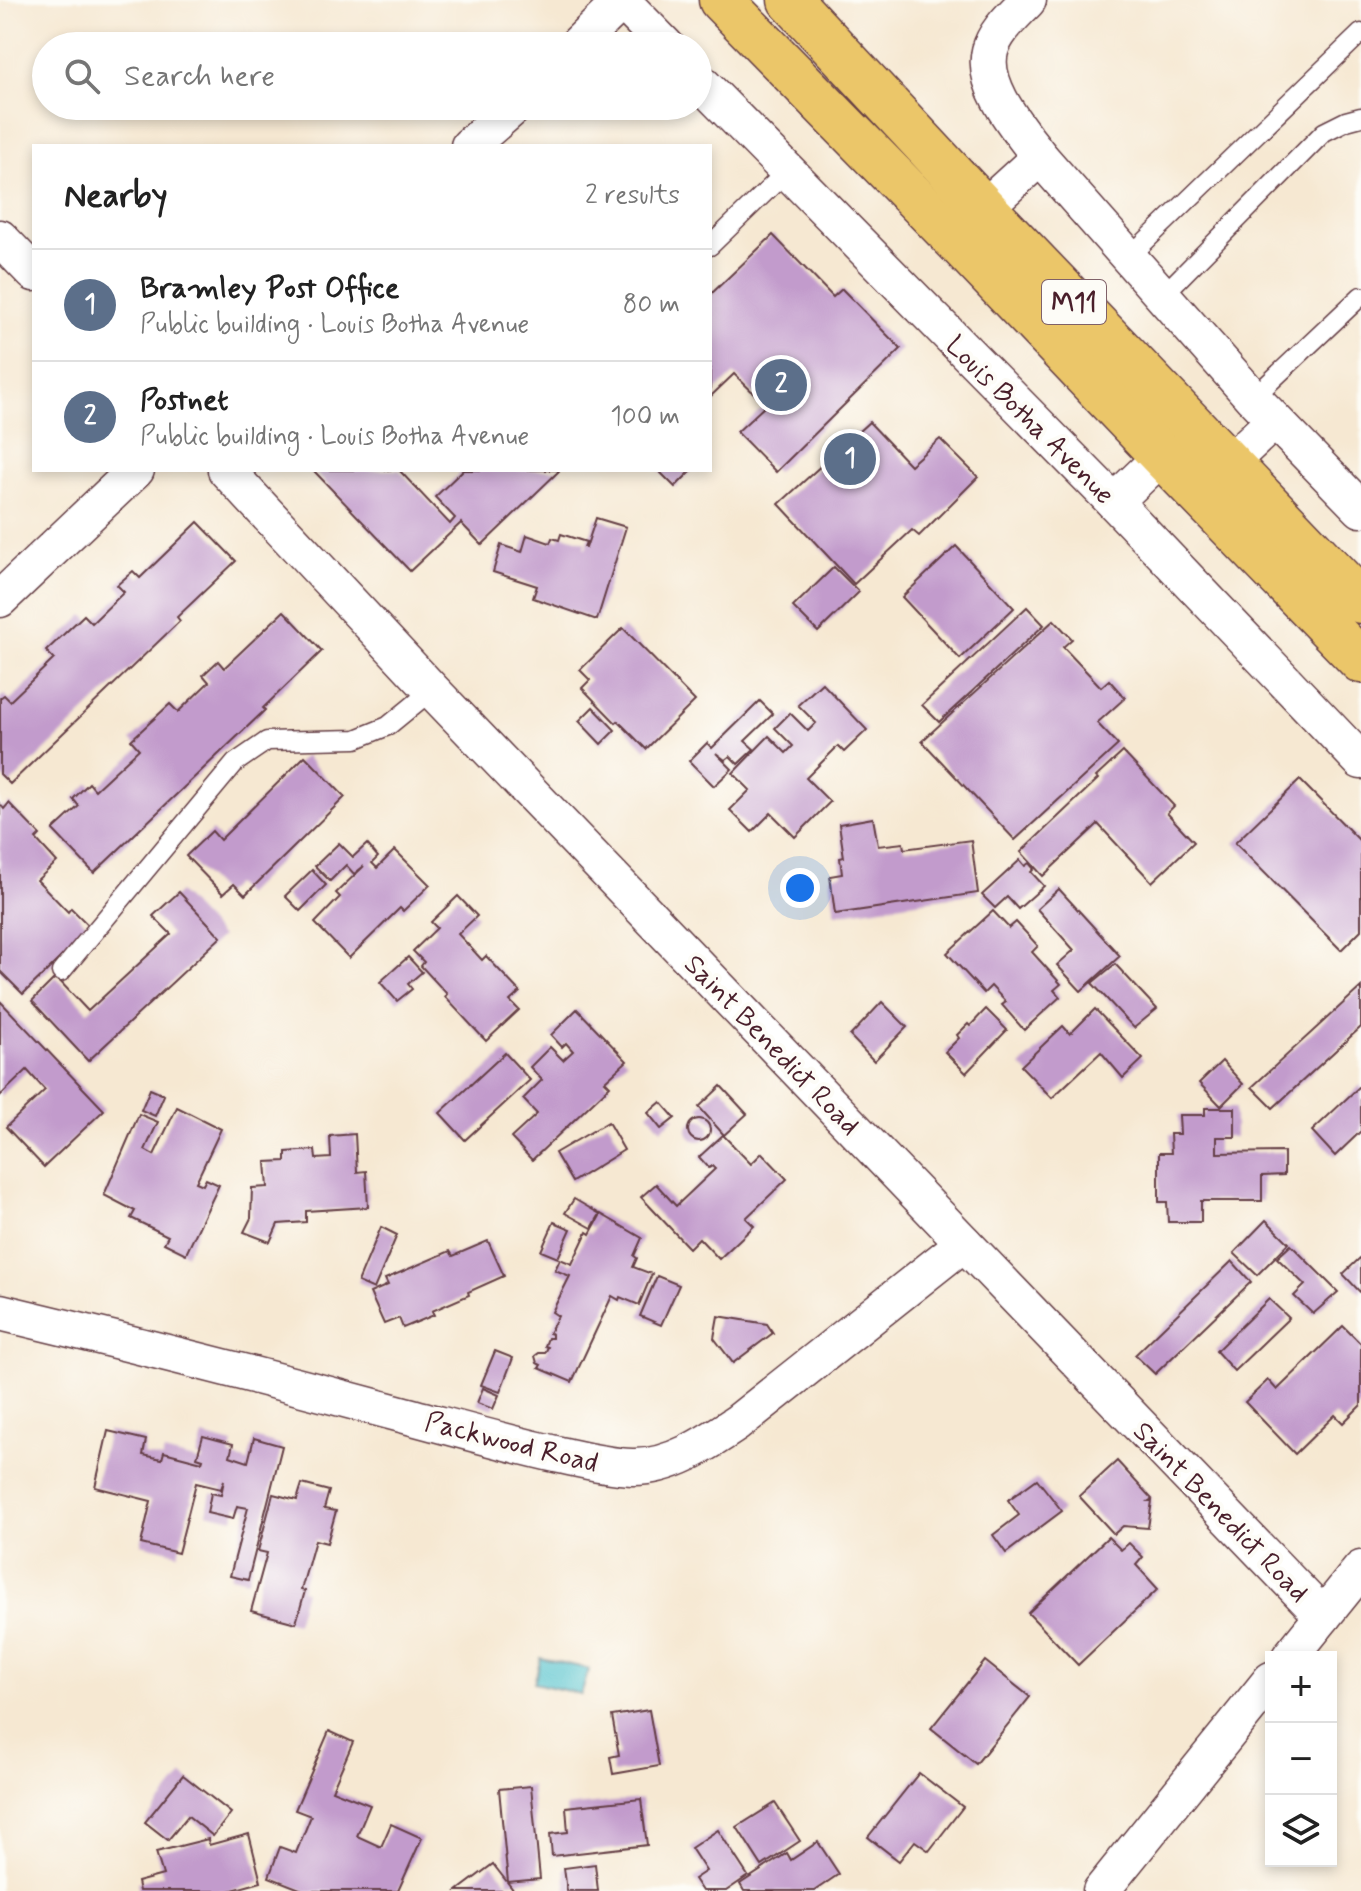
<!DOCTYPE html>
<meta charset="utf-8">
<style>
:root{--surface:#fff;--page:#f2f2f2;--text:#222;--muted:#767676;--line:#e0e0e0;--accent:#c8321e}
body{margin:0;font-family:Mynerve,sans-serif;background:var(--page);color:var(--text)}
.controls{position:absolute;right:24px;bottom:24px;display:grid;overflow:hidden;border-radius:0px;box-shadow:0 4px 12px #0003}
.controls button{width:72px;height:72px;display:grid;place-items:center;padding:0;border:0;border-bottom:2px solid var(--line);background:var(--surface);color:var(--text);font:40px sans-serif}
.you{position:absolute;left:800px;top:888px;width:28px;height:28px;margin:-20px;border:6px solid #fff;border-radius:50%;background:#1a73e8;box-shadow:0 0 0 12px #1a73e833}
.badge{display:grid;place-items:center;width:52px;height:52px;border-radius:50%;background:var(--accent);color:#fff;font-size:26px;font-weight:700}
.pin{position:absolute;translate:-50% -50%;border:4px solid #fff;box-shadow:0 2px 8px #0006}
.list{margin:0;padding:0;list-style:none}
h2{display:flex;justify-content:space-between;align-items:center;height:104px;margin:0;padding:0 32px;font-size:34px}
h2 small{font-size:26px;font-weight:400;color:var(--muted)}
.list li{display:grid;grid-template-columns:52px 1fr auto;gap:24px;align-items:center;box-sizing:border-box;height:112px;padding:0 32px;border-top:2px solid var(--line)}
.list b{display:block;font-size:30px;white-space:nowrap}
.list p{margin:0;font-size:26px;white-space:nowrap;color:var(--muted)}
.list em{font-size:26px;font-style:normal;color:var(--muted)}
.icon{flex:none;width:44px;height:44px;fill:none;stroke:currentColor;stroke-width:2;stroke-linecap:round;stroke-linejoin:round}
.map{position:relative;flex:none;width:1361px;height:1891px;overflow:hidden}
.search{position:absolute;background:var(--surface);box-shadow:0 4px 12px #0003;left:32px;top:32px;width:680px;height:88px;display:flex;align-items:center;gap:20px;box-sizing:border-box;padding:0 28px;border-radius:44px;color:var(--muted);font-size:30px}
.panel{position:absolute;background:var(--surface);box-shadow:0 4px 12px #0003;left:32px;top:144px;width:680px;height:328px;border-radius:0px}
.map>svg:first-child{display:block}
.water{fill:#58c5cf;stroke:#51727d;stroke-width:2}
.building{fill:#c29bcc}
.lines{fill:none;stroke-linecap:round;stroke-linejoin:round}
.lane-casing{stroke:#643d44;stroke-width:21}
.street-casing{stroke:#643d44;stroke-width:39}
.primary-casing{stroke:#643d44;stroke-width:47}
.lane{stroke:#fff;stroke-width:18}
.street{stroke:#fff;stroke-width:36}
.primary{stroke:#ebc669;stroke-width:44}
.labels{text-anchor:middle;stroke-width:8;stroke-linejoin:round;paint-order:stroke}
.shield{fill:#fdfcf7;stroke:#806168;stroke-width:2}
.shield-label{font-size:26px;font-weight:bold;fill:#4a1f2b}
.street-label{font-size:28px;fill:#4a1f2b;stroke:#fdfcf7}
</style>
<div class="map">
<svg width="1361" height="1891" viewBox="0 0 1361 1891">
<rect width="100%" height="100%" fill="#fdfcf7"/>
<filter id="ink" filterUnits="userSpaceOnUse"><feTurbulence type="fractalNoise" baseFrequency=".0125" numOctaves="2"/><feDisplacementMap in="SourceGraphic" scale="16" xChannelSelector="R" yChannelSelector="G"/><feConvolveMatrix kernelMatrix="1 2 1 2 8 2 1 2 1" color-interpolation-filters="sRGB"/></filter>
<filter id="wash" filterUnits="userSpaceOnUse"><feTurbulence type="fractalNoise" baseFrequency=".006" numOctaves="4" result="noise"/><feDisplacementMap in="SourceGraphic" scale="32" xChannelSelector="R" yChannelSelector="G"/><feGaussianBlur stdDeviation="1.8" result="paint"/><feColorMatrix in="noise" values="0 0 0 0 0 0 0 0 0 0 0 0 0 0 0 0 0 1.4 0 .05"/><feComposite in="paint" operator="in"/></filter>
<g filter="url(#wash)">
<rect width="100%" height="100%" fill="#f6e8d2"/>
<path class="water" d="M541 1658 589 1669 581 1694 534 1683Z"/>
<g id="blocks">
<g class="building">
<path d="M773 235 833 297 842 289 901 349 776 472 737 432 766 405 734 374 710 397V295Z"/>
<path d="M869 422 910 465 940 439 978 477 919 536 912 530 854 584 779 504Z"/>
<path d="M313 470H399L450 524 455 518 435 497 463 470H560L482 545 461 523 410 571Z"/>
<path d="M658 470H692L675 487Z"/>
<path d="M596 518 626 527 597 620 533 598 537 586 493 572 501 545 522 552 527 535 550 543 552 538 559 540 561 534 586 542 584 547 586 548Z"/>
<path d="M198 522 236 561 177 617 180 621 10 784 0 774V698L4 695 10 701 54 659 46 651 84 615 92 623 124 592 117 585 133 571 140 578Z"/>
<path d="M956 546 1014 608 960 659 902 597Z"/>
<path d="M834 567 859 592 818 632 793 607Z"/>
<path d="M1027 607 1044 625 939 722 922 705Z"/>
<path d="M284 611 322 651 263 708 265 710 94 873 53 830 79 806 73 799 89 783 95 790 139 749 131 740 170 704 178 712 209 682 203 675 218 661 224 668Z"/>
<path d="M1054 620 1072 639 1063 647 1101 687 1109 680 1125 698 1097 723 1118 745 1015 840 922 741Z"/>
<path d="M623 628 695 701 646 749 618 721 616 723 582 688 590 680 580 670Z"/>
<path d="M822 683 867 730 844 752 838 746 806 778 830 802 795 837 771 813 752 832 730 810 750 790 733 773 769 736 786 753 793 746 775 728 790 713 808 731 816 723 798 705Z"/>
<path d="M760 701 773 714 745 741 754 749 738 764 730 756 725 760 716 753 732 769 714 786 689 761 707 743 712 748Z"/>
<path d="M593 707 615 730 601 744 579 721Z"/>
<path d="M1123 752 1174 806 1167 813 1194 842 1152 882 1098 824 1043 876 1021 852 1098 779 1096 777Z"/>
<path d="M305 756 345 797 245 895 234 884 223 894 186 856 212 831 220 840Z"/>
<path d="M1300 780 1361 842V930L1341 950 1235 843Z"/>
<path d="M9 803 40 835 36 839 57 862 37 880 68 912 71 908 91 928 23 994 0 971V804L4 809Z"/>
<path d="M873 818 878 846 903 843 904 849 971 840 978 893 835 914 830 876 842 874 840 858 844 857 839 824Z"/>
<path d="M339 843 353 857 367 844 378 857 372 863 377 868 395 850 430 885 403 911 400 908 349 958 315 923 340 897 336 893 364 866 354 874 346 865 330 881 315 866Z"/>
<path d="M1020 860 1025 866 1029 863 1034 869 1031 872 1044 886 1018 909 1007 897 995 908 982 895Z"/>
<path d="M312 870 326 885 300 911 285 896Z"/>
<path d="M1059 889 1120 956 1081 991 1057 965 1074 950 1037 909Z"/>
<path d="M179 892 221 937 88 1061 32 1001 56 977 88 1011 171 934 153 916Z"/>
<path d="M458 896 477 916 458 934 482 960 486 956 520 992 510 1001 519 1010 486 1041 445 997 447 994 421 966 424 962 413 951 437 928 431 922Z"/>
<path d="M993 911 1009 928 1016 922 1038 946 1032 952 1061 984 1054 990 1060 997 1024 1030 1002 1005 1006 1002 991 986 984 993 947 953Z"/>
<path d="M408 957 422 972 408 984 412 989 397 1001 380 982Z"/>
<path d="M1115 964 1157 1009 1134 1028 1092 983Z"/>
<path d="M1361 987V1027L1273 1108 1252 1087Z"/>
<path d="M0 1001 104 1110 44 1167 6 1127 45 1090 27 1070 0 1096Z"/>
<path d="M882 1002 907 1027 874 1061 850 1036Z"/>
<path d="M577 1009 627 1061 605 1081 610 1086 532 1160 511 1138 537 1114 523 1099 542 1080 530 1067 550 1047 563 1060 573 1051 566 1043 562 1047 551 1035Z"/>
<path d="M986 1009 1007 1030 966 1073 945 1052 959 1038 957 1035 968 1024 970 1026Z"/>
<path d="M1095 1009 1143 1059 1123 1078 1101 1052 1052 1098 1021 1066 1063 1026 1070 1034Z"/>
<path d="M505 1053 530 1080 465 1140 440 1113Z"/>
<path d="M1222 1061 1243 1084 1221 1106 1199 1083Z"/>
<path d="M1361 1085V1131L1335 1156 1312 1131Z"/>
<path d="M721 1086 747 1114 724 1135 699 1107Z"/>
<path d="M150 1089 164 1095 155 1116 141 1110Z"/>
<path d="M661 1102 675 1118 661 1129 648 1113Z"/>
<path d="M177 1107 221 1129 196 1182 203 1185 206 1179 219 1185 186 1254 164 1243 168 1236 131 1218 135 1211 104 1195 139 1114 158 1122 145 1150 154 1155Z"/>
<path d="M1205 1108H1235V1137H1217V1153L1284 1152V1175L1262 1176V1201H1201V1222H1168L1167 1202H1159V1153H1171L1170 1134H1180L1179 1115H1205Z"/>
<circle cx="699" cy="1130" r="11"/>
<path d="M608 1122 624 1150 572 1182 555 1153Z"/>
<path d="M355 1134 357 1172 366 1171 368 1207 306 1211V1222L278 1224 270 1242 244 1232 251 1218 252 1188 268 1187 266 1162 286 1161V1152L315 1150 316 1159 331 1158 330 1136Z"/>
<path d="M723 1135 751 1164 762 1153 787 1179 746 1218 754 1226 719 1259 699 1238 689 1248 641 1197 656 1184 676 1206 715 1169 712 1166 709 1168 699 1157Z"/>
<path d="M574 1199 600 1214 592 1228 565 1213Z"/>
<path d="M601 1214 642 1238 634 1256 637 1258 633 1267 652 1274 639 1305 620 1297 619 1300 612 1296 572 1382 539 1368 541 1365 537 1363 535 1356 539 1353H545L548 1347 545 1346 548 1338H552V1334L549 1333 558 1316 552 1312 570 1276 555 1270 560 1259 572 1264 587 1232 590 1234Z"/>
<path d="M1266 1220 1289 1243 1257 1275 1234 1253Z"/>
<path d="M554 1222 571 1229 558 1258 541 1251Z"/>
<path d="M381 1227 397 1235 374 1289 358 1282Z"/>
<path d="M488 1241 504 1276 468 1292 469 1295 432 1311 434 1315 403 1328 399 1318 384 1324 370 1293 388 1285 385 1279 450 1251 453 1256Z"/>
<path d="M1291 1245 1338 1292 1313 1314 1294 1296 1305 1285 1277 1258Z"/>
<path d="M1361 1257V1293L1343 1274Z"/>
<path d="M1232 1261 1251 1282 1155 1374 1135 1355Z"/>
<path d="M657 1276 679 1285 661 1325 640 1316Z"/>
<path d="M1269 1299 1289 1318 1234 1371 1216 1351Z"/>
<path d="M718 1316 767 1324 773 1333 733 1363 714 1338Z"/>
<path d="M1343 1326 1361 1344V1405L1343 1423 1335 1415 1295 1454 1245 1402 1268 1380 1277 1390Z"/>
<path d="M495 1351 513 1358 500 1392 481 1385Z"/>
<path d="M483 1388 499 1395 493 1409 477 1403Z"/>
<path d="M108 1431 146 1440 143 1455 162 1459 164 1452 202 1462 203 1459 197 1457 203 1436 233 1444 230 1456 248 1462 254 1438 282 1446 248 1580 230 1576 248 1508 237 1506 233 1519 207 1513 211 1493 221 1495 224 1480 221 1489 196 1483 178 1553 141 1544 151 1501 95 1487Z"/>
<path d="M1117 1461 1152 1499 1149 1501H1152L1148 1528 1123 1526 1114 1534 1079 1496Z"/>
<path d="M1037 1479 1062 1511 1006 1553 993 1535 1019 1515 1008 1500Z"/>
<path d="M302 1484 329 1491 324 1509 336 1511 327 1543 315 1540 301 1590 305 1591 296 1623 251 1611 267 1553 258 1551 273 1494 297 1500Z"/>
<path d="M1108 1537 1121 1550 1129 1543 1143 1557 1136 1565 1158 1589 1078 1665 1028 1613Z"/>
<path d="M985 1661 1030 1697 976 1764 931 1728Z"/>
<path d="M649 1710 659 1766 613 1774 610 1757 619 1755 612 1716Z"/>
<path d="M329 1731 353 1742 332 1790 370 1805 357 1836 381 1847 391 1824 422 1838 398 1891H305L269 1877 280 1847 296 1853 311 1816 295 1810Z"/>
<path d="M919 1773 963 1807 929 1851 915 1841 899 1861 868 1837Z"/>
<path d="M183 1775 231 1813 213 1836 188 1816 168 1840 145 1822Z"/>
<path d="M531 1786 540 1879 508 1882 499 1789Z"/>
<path d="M641 1799 647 1845 552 1856 550 1834 568 1832 566 1807Z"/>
<path d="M775 1803 800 1841 762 1866 737 1827Z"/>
<path d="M718 1830 748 1876 726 1891H702L694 1879 706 1871 691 1848Z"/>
<path d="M249 1834 261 1882 229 1891H139L137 1882 163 1875 156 1852 208 1839 209 1845Z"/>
<path d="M818 1842 839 1874 814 1891H744L740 1884 787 1853 791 1860Z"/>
<path d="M493 1864 514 1891H457Z"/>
<path d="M595 1864 598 1891H567L564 1868Z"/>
</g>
</g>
</g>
<g filter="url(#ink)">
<use href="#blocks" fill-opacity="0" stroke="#643d44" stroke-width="2"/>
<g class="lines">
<g class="lane-casing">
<g id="lane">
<path d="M710 246 787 171"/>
<path d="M1128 258 1361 33"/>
<path d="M1162 296 1324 132 1346 121 1361 117"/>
<path d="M1253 398 1361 296"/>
<path d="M61 972 235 763 267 741 356 739 388 726 432 690"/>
</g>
</g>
<g class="street-casing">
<g id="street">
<path d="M621 0 666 46"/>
<path d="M1028 0C1014 15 995 31 990 51 981 87 1020 130 1040 157L1253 398 1361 509"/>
<path d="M576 46 623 0"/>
<path d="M698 80 1114 502 1361 761"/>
<path d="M469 146 515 106"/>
<path d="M984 208 1040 157"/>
<path d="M0 238 34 273"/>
<path d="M1228 464 1274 421"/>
<path d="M226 470 432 690 1323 1616"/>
<path d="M1114 502 1162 456"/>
<path d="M0 599 136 470"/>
<path d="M0 1312C134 1344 268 1378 401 1414 454 1428 506 1443 560 1455 583 1460 607 1466 632 1467 670 1468 706 1444 737 1423L964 1243"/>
<path d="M1290 1657 1361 1569"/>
<path d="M1101 1891 1271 1680"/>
</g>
</g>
<g class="primary-casing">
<g id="primary">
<path d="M721 0 957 241 1162 456 1361 661"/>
<path d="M790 0 984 208 1361 601"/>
</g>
</g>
<use href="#lane" class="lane"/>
<use href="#street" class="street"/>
<use href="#primary" class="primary"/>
</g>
</g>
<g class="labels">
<rect class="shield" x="1042" y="280" width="64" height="44" rx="6"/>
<g class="shield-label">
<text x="1074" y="311">M11</text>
</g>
<g class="street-label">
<text transform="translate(1031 419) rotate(45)" y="10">Louis Botha Avenue</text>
<text transform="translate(773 1044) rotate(46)" y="10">Saint Benedict Road</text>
<text transform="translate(512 1441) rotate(14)" y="10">Packwood Road</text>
<text transform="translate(1222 1511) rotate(46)" y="10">Saint Benedict Road</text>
</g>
</g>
</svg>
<div class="controls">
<button>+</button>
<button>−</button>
<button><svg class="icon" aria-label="layers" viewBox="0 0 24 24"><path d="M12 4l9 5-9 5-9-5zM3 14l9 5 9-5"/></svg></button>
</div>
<div class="you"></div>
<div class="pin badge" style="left:850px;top:459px;background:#5c6f8a">1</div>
<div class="pin badge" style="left:781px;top:385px;background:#5c6f8a">2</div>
<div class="search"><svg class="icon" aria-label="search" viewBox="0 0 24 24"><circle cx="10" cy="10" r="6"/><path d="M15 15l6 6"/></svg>Search here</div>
<section class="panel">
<h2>Nearby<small>2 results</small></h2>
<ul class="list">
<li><span class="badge" style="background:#5c6f8a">1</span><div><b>Bramley Post Office</b><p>Public building · Louis Botha Avenue</p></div><em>80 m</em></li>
<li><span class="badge" style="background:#5c6f8a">2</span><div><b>Postnet</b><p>Public building · Louis Botha Avenue</p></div><em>100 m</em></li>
</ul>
</section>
</div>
